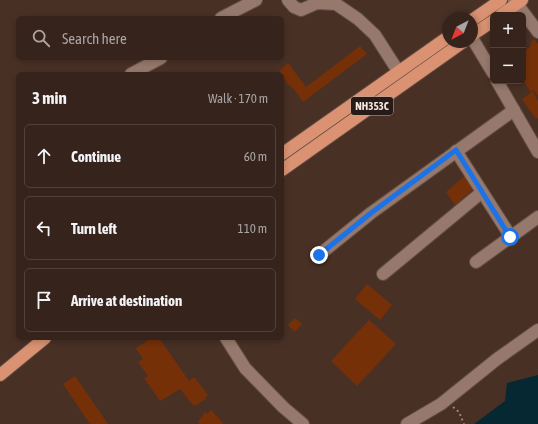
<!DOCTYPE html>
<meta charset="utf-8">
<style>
:root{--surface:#36241c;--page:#3d2c25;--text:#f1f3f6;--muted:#aaa4a3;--line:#50413b}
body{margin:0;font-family:"Asap Condensed",sans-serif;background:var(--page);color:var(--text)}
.controls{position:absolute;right:12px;top:12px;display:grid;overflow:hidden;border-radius:6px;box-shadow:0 2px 6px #0003}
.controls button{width:36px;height:36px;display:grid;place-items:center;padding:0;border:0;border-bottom:1px solid var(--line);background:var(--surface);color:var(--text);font:20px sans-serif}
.compass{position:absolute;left:442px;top:12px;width:36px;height:36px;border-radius:50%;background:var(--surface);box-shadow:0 2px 6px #0003;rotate:222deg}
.stop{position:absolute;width:12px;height:12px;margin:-9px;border:3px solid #1a73e8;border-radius:50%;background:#fff}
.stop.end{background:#1a73e8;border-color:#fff;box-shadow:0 1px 4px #0008}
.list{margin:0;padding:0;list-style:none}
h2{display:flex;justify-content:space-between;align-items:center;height:52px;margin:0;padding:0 16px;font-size:17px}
h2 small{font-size:13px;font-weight:400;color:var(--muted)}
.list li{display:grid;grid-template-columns:26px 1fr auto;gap:12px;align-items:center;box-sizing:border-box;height:64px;margin:0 8px 8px;padding:0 8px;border:1px solid var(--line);border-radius:6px}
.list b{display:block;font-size:15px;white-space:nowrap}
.list em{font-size:13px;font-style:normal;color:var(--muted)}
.icon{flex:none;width:22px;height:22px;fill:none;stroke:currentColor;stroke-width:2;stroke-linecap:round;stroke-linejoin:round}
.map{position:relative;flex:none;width:538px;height:424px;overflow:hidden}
.search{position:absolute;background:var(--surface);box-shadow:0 2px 6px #0003;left:16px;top:16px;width:268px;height:44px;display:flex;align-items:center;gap:10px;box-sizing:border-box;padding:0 14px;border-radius:6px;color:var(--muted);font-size:15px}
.panel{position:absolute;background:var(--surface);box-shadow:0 2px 6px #0003;left:16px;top:72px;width:268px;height:268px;border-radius:6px}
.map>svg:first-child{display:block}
.water{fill:#052833}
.building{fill:#753008}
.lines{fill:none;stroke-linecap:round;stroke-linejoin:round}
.street-casing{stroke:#624e44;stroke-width:14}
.highway-casing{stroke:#624e44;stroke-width:14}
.path{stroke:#9b877d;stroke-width:2;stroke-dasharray:2 3;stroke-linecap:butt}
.street{stroke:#96796c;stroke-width:12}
.highway{stroke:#da9272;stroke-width:12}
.route{stroke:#1a73e8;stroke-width:5}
.labels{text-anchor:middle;stroke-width:3.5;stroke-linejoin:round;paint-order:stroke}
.shield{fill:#261b16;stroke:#b8aaa3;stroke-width:1}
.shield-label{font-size:11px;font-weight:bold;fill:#f7e7e0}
</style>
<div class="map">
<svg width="538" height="424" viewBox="0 0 538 424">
<rect width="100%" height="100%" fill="#483025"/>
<path class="water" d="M538 375V424H474L505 401 507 383Z"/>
<g class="building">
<path d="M533 40H535L538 44V96L534 91 535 89 531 92 523 81V52L531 46 530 43Z"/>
<path d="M360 46 367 54 303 102 293 88 286 83V81L279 71 288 63 306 87Z"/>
<path d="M533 91 538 101V118L536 119 522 99Z"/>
<path d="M466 175 474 188 455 205 446 192Z"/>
<path d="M367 284 392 305 380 320 355 299Z"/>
<path d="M295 318 302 324 295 332 288 325Z"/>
<path d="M369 320 396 344 357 386 331 361Z"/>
<path d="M144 338H159L189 381 194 377 208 395 205 397 206 399 194 406 180 389 160 401 144 378 148 376 138 362 143 359 136 348 147 341Z"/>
<path d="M75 376 108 424H90L63 384Z"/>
<path d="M211 410 223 423 222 424H200L198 422 205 412 207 414Z"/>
</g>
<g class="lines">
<g class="street-casing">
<g id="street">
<path d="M288 0 294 7 301 10 317 3 336 4 358 19 375 35 398 71"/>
<path d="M514 0 538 32"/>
<path d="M221 18 256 0"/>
<path d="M472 38 493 73"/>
<path d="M131 74 161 58"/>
<path d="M497 81 538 152"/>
<path d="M456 151 511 237"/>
<path d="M319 255 371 213 514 110"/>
<path d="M476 262 538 217"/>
<path d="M383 274 482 192"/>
<path d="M226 338 245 368 283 407 303 424"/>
<path d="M407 424 441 404 497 359 538 330"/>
</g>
</g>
<g class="highway-casing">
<g id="highway">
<path d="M501 15 522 0"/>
<path d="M472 20 501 0"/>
<path d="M472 35 493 21"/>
<path d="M282 154 448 37"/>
<path d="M282 170 463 42"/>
<path d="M0 375 45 338"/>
</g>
</g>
<path class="path" d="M453 407 459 412 464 424"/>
<use href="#street" class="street"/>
<use href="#highway" class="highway"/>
</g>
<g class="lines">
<path class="route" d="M319 255 371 213 456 150 510 237"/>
</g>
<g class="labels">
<rect class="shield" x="351" y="97" width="42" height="18" rx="3"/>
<g class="shield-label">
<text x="372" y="110">NH353C</text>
</g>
</g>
</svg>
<div class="controls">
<button>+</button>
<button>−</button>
</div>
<svg class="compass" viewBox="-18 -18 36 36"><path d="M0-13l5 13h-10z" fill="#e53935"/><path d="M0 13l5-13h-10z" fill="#aaa4a3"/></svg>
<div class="stop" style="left:510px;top:237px"></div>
<div class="stop end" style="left:319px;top:255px"></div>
<div class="search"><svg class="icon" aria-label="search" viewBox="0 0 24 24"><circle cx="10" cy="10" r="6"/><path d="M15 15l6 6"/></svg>Search here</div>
<section class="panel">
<h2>3 min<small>Walk · 170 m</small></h2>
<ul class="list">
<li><svg class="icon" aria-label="ahead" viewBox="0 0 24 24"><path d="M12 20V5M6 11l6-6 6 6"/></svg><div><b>Continue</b></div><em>60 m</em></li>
<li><svg class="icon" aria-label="left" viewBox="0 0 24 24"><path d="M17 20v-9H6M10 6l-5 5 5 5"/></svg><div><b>Turn left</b></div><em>110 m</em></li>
<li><svg class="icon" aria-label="arrive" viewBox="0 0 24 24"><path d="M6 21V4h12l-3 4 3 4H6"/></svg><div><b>Arrive at destination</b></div></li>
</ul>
</section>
</div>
